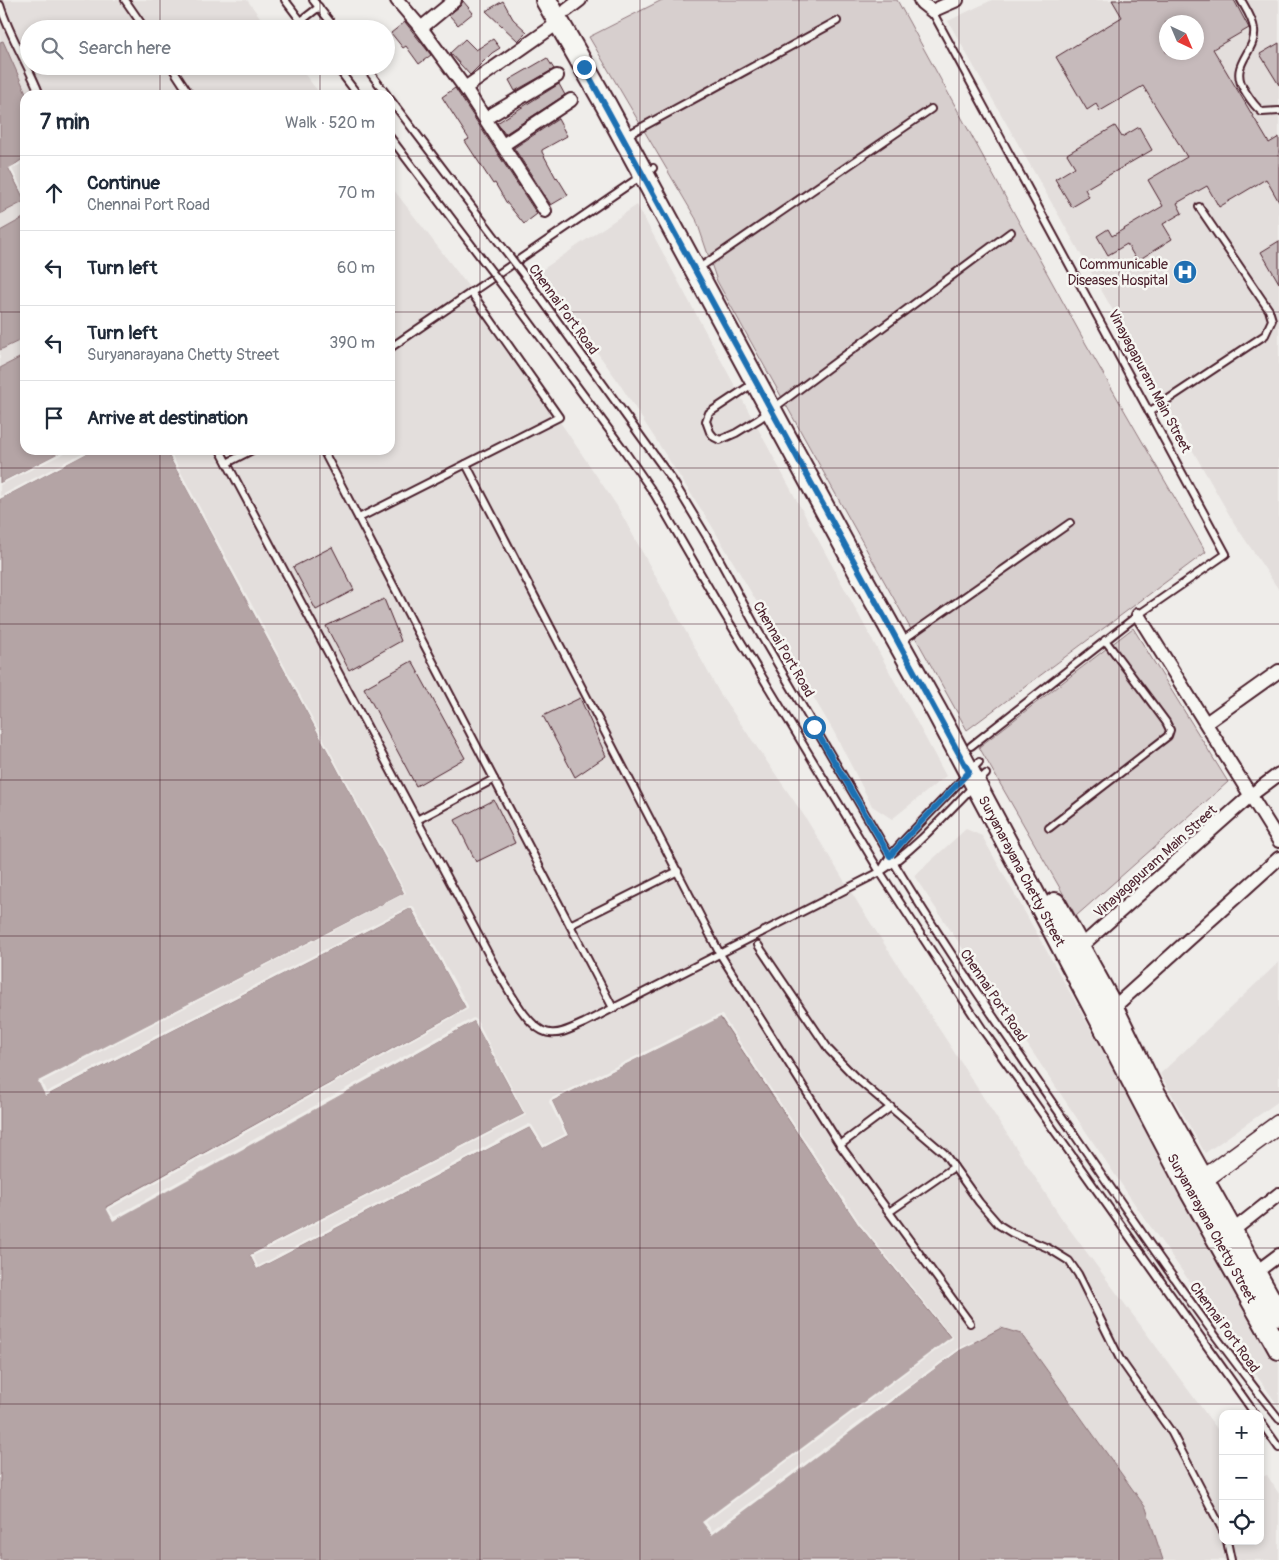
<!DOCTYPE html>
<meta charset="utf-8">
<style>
:root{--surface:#fff;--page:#f2f2f3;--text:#1f2937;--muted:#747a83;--line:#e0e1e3}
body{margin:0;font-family:Pangolin,sans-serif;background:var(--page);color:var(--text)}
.controls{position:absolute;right:15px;bottom:15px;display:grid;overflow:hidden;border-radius:10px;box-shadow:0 2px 8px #0003}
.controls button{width:45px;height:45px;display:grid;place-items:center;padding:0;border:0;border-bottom:1px solid var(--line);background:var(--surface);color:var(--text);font:25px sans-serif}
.compass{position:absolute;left:1159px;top:15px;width:45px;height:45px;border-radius:50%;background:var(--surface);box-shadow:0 2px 8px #0003;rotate:136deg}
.stop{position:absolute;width:15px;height:15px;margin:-11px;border:4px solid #1f6fb2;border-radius:50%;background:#fff}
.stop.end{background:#1f6fb2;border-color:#fff;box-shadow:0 1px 5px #0008}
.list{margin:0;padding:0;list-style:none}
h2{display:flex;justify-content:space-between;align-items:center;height:65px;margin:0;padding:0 20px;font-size:21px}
h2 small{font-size:16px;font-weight:400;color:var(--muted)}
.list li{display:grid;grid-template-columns:32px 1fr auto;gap:15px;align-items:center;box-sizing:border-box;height:75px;padding:0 20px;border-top:1px solid var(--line)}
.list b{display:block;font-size:19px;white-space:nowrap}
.list p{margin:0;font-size:16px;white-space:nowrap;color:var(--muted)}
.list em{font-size:16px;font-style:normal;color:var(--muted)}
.icon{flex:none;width:28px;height:28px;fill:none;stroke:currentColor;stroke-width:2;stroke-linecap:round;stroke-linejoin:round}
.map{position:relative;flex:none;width:1279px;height:1560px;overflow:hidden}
.search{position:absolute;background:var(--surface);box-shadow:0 2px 8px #0003;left:20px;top:20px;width:375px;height:55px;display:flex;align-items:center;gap:12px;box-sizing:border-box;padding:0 18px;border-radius:28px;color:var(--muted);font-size:19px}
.panel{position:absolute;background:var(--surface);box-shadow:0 2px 8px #0003;left:20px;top:90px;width:375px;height:365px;border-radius:15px}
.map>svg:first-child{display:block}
.built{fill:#e3dedc;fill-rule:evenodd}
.green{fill:#d7cfce;stroke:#90777c}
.water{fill:#b4a4a5;stroke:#8a6f74}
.pier{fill:#efedea}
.building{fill:#c6babb;stroke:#4a1f2b;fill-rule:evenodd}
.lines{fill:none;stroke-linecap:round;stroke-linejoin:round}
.lane-casing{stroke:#4a1f2b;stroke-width:10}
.street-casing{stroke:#4a1f2b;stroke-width:16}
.secondary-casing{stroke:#4a1f2b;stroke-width:21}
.primary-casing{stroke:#4a1f2b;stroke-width:24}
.lane{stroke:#f6f6f2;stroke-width:6}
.street{stroke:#f6f6f2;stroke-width:12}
.secondary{stroke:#f6f6f2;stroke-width:18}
.primary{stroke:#f6f6f2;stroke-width:20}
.lane-bridge-casing{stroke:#4a1f2b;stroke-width:10;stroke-linecap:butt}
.lane-bridge{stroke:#f6f6f2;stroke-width:6}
.route{stroke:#1f6fb2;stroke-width:6}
.grid{fill:none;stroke:#4a1f2b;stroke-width:1;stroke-opacity:0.55}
.labels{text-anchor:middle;stroke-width:5;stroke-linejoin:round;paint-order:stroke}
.poi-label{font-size:14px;fill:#4a1f2b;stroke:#f6f6f2;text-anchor:end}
.street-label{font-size:14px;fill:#4a1f2b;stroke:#f6f6f2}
</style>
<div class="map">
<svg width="1279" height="1560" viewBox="0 0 1279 1560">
<rect width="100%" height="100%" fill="#efedea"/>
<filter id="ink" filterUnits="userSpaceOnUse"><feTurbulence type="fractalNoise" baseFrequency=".02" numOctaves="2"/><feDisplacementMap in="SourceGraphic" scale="10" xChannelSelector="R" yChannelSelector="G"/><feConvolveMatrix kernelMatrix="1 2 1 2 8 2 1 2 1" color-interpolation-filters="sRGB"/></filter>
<g filter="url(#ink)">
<g class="built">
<path d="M0 0H247L269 29H29V66H298L321 95H27L3 42H0Z"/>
<path d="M992 0H1279V590L1234 523 948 21ZM1166 22H1196V52H1166Z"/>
<path d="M25 157V199L9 168Z"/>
<path d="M390 185 468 286 617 506 719 692 805 817 861 908 1062 1219 1223 1437V1541H1260V1478L1267 1475 1279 1494V1560H1163L1146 1508 1021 1334 1001 1328 960 1350 712 1535 702 1522 951 1337 552 1101 568 1135 257 1269 250 1255 474 1021 113 1221 38 1081 404 893 166 450H390Z"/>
<path d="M25 201V217L0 231V214Z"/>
<path d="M637 205 946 776 892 819 872 806 834 732 710 523 615 377 539 272Z"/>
<path d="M25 338V355L0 368V350Z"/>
<path d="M65 450H93L0 499V483Z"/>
<path d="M966 829 982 836 1279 1364V1407L1138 1209 914 876Z"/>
<path d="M1279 962V1101L1205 1153 1160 1074Z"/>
</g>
<g class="green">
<path d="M662 0H897L1086 344 1206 552 967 730 717 281 696 219 589 37Z"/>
<path d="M1133 628 1228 782 1076 916 979 747Z"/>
</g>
<g class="water">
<path d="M3 41 27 95H25V157L9 169 25 201 0 214V42Z"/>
<path d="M25 217V338L0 350V231Z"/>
<path d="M25 355V450H65L0 483V368Z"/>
<path d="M93 450H166L404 893 39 1081 45 1096 411 908 466 1008 106 1207 113 1220 474 1021 524 1114 250 1255 257 1269 530 1127 543 1148 568 1135 552 1101 720 1017 858 1224 951 1338 703 1522 711 1534 960 1350 1001 1328 1021 1334 1146 1508 1163 1560H0V499Z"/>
</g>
<g class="pier">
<path d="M20 162 21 164 12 169 25 194V199L9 168Z"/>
<path d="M65 450H68L67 452 0 485V483Z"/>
<path d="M88 450H93L0 499V496Z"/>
<path d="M166 450H169L406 893 42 1082 46 1092 410 906H413L468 1006V1009L109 1209 114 1217 473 1018 476 1019 526 1115 253 1256 258 1266 529 1124 532 1125 544 1145 565 1134 549 1102 550 1099 719 1015H722L860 1223 953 1338 706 1522 712 1531 959 1348 973 1341 974 1343 960 1350 712 1535 702 1522 951 1337 858 1224 721 1017 552 1101 568 1135 543 1148 530 1127 257 1269 250 1255 524 1114 474 1021 113 1221 106 1208 466 1008 411 908 45 1096 38 1081 404 893Z"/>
</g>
<g class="building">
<path d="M1112 0H1234L1249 28 1213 49 1269 143 1279 137V202L1266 179 1219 207 1207 186 1177 203 1182 213 1163 224 1172 239 1137 261 1127 244 1108 255 1097 236 1108 229 1112 236 1163 206 1148 180 1187 157 1143 86 1100 111 1096 104 1087 110 1056 57 1122 17ZM1166 22H1196V52H1166Z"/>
<path d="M463 1 473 13 458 25 449 15 460 6Z"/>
<path d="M503 1 513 19 527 32 518 41 486 11Z"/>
<path d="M405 22 431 55 419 64 406 46 403 48 391 33Z"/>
<path d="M465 39 476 50 493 39 500 48 492 53 470 75 450 53Z"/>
<path d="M1279 43V85L1260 54Z"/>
<path d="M547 58 554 69 515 91 509 80Z"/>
<path d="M559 84 565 95 505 134 497 123Z"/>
<path d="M455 88 537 214 524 224 506 202 495 183 493 184 465 141 469 139 442 97Z"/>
<path d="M558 119 567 136 542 150V152L556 178 557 177 568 195 551 205 514 148Z"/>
<path d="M1115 126 1122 137 1139 127 1152 150 1085 189 1089 197 1072 207 1055 179 1075 167 1067 154Z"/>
<path d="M1279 241V283L1261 252Z"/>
<path d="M332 547 354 590 316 610 293 567Z"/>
<path d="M384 599 401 641 349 670 326 626Z"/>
<path d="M412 661 465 758 416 786 364 688Z"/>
<path d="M580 698 606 756 575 777 543 716Z"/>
<path d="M494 800 515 843 476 862 455 820Z"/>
</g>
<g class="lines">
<g class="lane-casing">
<g id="lane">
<path d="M125 0 145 29"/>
<path d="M285 0 307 29"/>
<path d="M313 0 336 29"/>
<path d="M1241 0C1246 9 1253 19 1254 29 1257 53 1227 64 1245 91 1250 99 1254 106 1262 112L1279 111"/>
<path d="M0 5C10 37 28 64 40 95"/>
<path d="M932 11 1226 554 1138 615 971 746"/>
<path d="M301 21 319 7"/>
<path d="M171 66 190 95"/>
<path d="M336 66 358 95"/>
<path d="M365 66 387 95"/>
<path d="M390 99 504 249"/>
<path d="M633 132 837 21"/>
<path d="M390 137 485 263"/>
<path d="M705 264 931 109"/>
<path d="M524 275 673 481 710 542 756 627 894 863C951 957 1014 1047 1076 1137 1142 1233 1207 1329 1279 1419"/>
<path d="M505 289 621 446 655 495 717 602 880 872 983 1030 1255 1414"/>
<path d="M390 348 653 168"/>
<path d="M754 383 709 413 706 421 710 432 714 437 720 440 736 433 759 419 1011 232"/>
<path d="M1149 412 1265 335 1272 320 1269 310 1199 207"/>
<path d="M220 450 499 974C509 990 529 1031 550 1033 561 1035 574 1027 584 1023L880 872C919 847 952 806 986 774"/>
<path d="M323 450 613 1008"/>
<path d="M227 463 252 450"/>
<path d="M466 464 720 954 840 1145 970 1323"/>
<path d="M359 518 559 417 471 292"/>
<path d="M907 637 1070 523"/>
<path d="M417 820 494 779"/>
<path d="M1049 828 1168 736 1170 730 1166 722 1105 640"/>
<path d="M881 871 890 856 904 840 979 762"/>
<path d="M570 925 678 871"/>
<path d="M758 945 829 1050 856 1078 944 1153 979 1202 999 1225 1012 1233 1048 1248 1069 1261 1078 1274 1120 1359 1172 1433 1223 1531"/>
<path d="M840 1145 891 1107"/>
<path d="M889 1212 954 1167"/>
<path d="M1260 1421 1279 1448"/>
<path d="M1227 1541 1231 1560"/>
</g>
</g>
<g class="street-casing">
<g id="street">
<path d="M397 0 421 28 465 88 545 211"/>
<path d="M920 0 922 3 932 11 957 0"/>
<path d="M567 10 580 0"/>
<path d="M421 28 455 0"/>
<path d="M465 88 558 23"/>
<path d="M486 118 557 76"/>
<path d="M503 145 571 100"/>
<path d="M1138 615 1279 841"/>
<path d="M1206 723 1279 671"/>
<path d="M1079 948 1251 795 1279 774"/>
<path d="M1113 1008 1279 858"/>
<path d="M1231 1232 1279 1194"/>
<path d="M1255 1273 1279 1255"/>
</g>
</g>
<g class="secondary-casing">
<path id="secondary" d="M1193 1187 1279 1124"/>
</g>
<g class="primary-casing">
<g id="primary">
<path d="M546 0 606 105 860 574 937 712 1040 905 1189 1189 1279 1349"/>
<path d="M1055 903 1113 1008 1152 1088 1279 1315"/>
</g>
</g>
<use href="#lane" class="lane"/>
<use href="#street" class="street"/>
<use href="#secondary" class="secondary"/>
<use href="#primary" class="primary"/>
<g class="lane-bridge-casing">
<g id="lane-bridge">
<path d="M504 249 524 275"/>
<path d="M485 263 505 289"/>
</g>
</g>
<use href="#lane-bridge" class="lane-bridge"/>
</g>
</g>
<g class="lines" filter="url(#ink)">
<path class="route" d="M584 67 969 772 904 840 890 856 814 727"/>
</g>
<path class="grid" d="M160 0V29M320 0V29M480 0V1560M640 0V1560M799 0V1560M959 0V1560M1119 0V1560M160 66V95M320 66V95M0 156H25M390 156H1279M0 312H25M390 312H1279M160 450V1560M320 450V1560M0 468H1279M0 624H1279M0 780H1279M0 936H1279M0 1092H1279M0 1248H1279M0 1404H1279"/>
<defs>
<g id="hospital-disc" transform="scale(1.25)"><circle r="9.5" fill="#1f6fb2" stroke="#f6f6f2"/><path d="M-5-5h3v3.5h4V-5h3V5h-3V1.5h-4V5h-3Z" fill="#fff"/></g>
</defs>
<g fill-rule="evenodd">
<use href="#hospital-disc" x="1185" y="272"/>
</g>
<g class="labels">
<g class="poi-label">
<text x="1168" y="269">Communicable<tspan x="1168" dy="16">Diseases Hospital</tspan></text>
</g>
<g class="street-label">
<text transform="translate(564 309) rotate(54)" y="5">Chennai Port Road</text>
<text transform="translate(1150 381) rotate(62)" y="5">Vinayagapuram Main Street</text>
<text transform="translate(784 649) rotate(60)" y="5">Chennai Port Road</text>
<text transform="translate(1155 861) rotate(-42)" y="5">Vinayagapuram Main Street</text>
<text transform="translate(1022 871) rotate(62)" y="5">Suryanarayana Chetty Street</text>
<text transform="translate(994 995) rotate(56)" y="5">Chennai Port Road</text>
<text transform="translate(1212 1228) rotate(61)" y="5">Suryanarayana Chetty Street</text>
<text transform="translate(1225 1327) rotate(54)" y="5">Chennai Port Road</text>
</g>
</g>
</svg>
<div class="controls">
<button>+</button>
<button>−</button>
<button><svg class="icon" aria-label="locate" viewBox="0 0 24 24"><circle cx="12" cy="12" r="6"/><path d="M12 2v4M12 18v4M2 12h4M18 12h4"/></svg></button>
</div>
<svg class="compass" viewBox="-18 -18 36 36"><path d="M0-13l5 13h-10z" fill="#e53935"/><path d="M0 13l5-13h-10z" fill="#747a83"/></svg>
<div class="stop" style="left:814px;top:727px"></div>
<div class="stop end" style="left:584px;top:67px"></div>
<div class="search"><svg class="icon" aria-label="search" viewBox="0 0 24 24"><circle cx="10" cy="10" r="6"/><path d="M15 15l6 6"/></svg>Search here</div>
<section class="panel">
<h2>7 min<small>Walk · 520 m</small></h2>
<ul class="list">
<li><svg class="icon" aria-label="ahead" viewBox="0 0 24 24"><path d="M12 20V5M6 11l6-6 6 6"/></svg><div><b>Continue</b><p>Chennai Port Road</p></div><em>70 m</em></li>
<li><svg class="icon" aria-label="left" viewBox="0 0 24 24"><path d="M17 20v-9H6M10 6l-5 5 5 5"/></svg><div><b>Turn left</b></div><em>60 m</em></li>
<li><svg class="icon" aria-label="left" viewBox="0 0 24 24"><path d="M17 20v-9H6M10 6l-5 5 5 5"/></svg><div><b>Turn left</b><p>Suryanarayana Chetty Street</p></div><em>390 m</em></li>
<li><svg class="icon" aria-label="arrive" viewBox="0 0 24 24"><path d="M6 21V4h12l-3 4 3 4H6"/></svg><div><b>Arrive at destination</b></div></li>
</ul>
</section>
</div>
